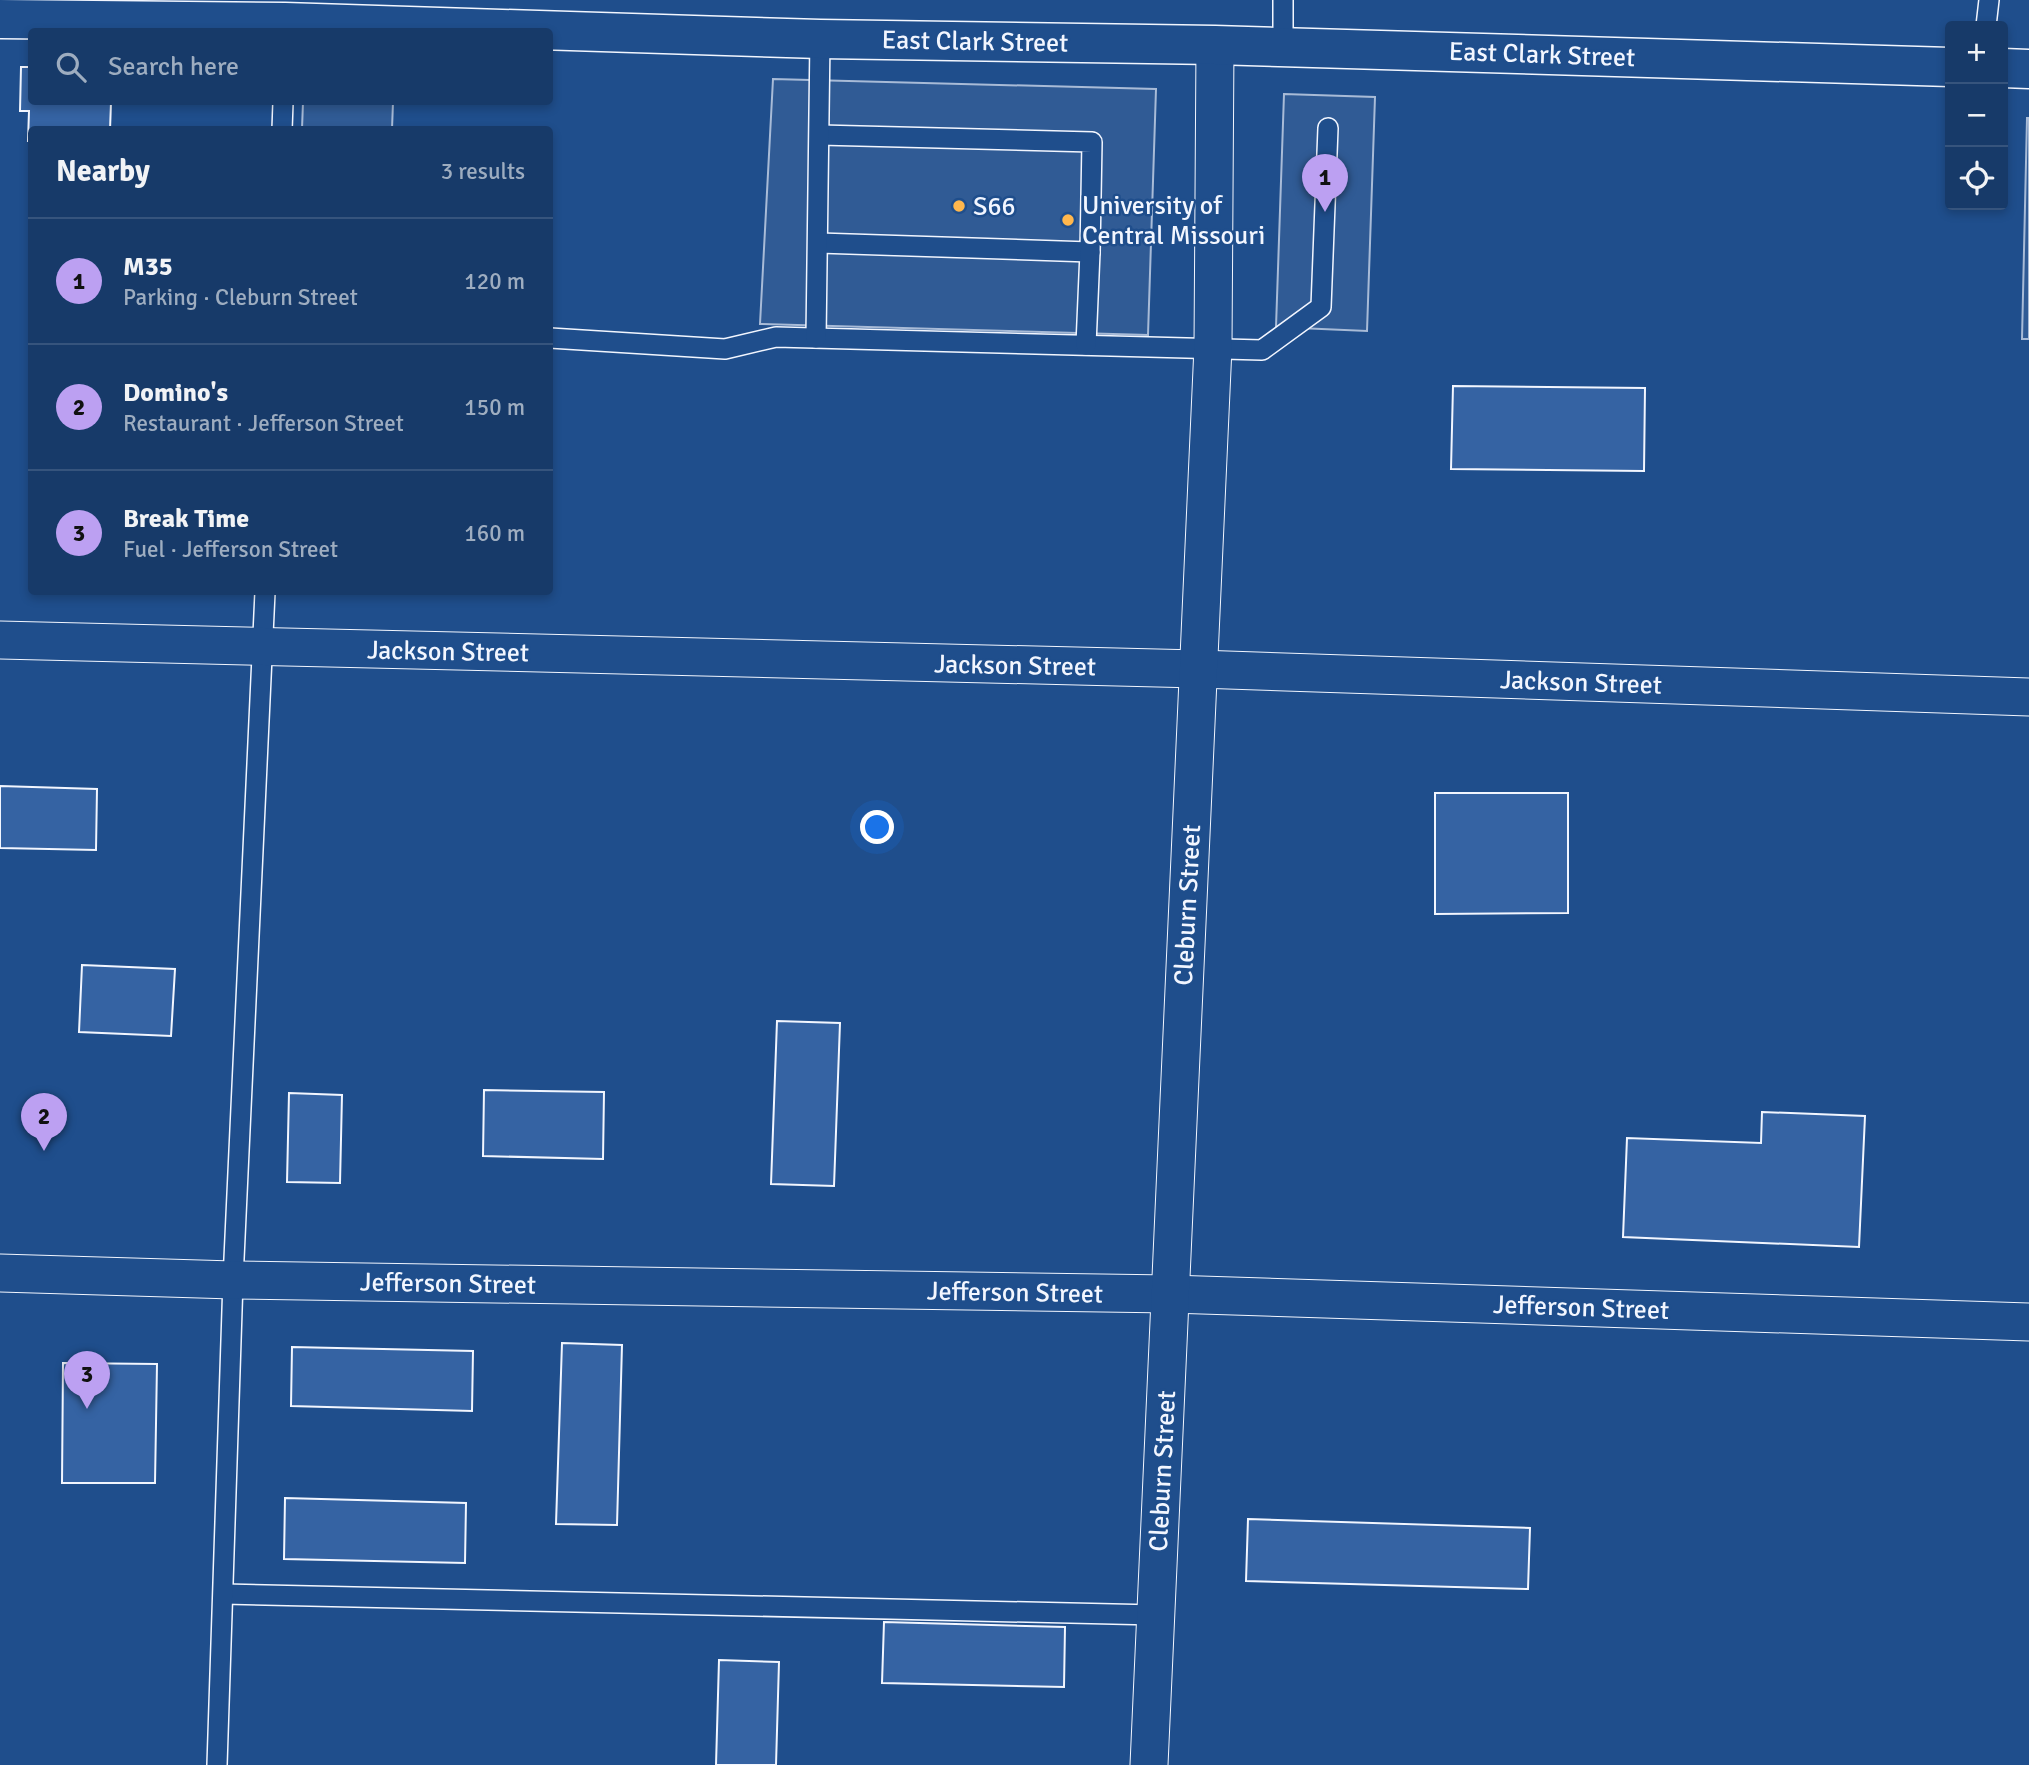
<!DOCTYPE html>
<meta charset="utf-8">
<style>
:root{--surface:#173a69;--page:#244571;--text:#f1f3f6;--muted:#9eadc0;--line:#36547d;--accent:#bca0f2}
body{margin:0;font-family:Signika,sans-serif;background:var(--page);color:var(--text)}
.controls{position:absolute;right:21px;top:21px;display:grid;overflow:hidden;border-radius:7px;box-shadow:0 4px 10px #0003}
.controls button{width:63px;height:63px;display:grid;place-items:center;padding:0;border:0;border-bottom:2px solid var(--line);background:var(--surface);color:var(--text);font:35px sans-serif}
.you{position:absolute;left:878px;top:828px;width:24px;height:24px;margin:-18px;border:5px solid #fff;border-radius:50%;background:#1a73e8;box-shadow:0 0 0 10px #1a73e833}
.badge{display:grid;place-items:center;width:46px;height:46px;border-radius:50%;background:var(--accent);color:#111;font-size:23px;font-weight:700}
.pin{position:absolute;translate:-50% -58px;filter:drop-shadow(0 2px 4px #0008)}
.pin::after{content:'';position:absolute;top:37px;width:24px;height:21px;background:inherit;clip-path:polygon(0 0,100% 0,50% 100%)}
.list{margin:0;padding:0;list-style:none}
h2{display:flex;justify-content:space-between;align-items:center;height:91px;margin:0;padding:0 28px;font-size:30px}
h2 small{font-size:23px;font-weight:400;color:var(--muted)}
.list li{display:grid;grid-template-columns:46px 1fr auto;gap:21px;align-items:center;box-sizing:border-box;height:126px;padding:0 28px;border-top:2px solid var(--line)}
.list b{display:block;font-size:26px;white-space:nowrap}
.list p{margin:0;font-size:23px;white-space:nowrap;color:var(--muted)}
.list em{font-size:23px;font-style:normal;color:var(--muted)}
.icon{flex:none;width:38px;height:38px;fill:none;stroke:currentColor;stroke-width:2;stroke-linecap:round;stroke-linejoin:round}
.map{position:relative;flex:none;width:2029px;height:1765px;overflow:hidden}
.search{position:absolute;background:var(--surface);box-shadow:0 4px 10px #0003;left:28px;top:28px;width:525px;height:77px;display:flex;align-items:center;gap:18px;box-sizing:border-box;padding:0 24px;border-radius:7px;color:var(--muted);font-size:26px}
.panel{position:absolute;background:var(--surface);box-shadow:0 4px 10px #0003;left:28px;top:126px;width:525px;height:469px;border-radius:7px}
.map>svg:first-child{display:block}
.parking{fill:#305b95;stroke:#a8bbd7;stroke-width:2}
.building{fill:#3563a3;stroke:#f2f6ff;stroke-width:2}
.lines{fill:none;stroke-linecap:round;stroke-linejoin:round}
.lane-casing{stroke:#f2f6ff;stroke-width:22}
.street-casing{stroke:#f2f6ff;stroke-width:39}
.secondary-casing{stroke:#f2f6ff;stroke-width:41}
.lane{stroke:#1f4e8c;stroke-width:19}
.street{stroke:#1f4e8c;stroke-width:37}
.secondary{stroke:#1f4e8c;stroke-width:38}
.poi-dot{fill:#ffb74d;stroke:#1f4e8c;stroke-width:2.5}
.labels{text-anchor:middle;stroke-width:5;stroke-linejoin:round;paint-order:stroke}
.street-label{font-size:26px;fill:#f2f6ff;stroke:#1f4e8c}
.poi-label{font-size:26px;fill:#f2f6ff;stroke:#1f4e8c;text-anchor:start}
</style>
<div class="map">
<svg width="2029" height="1765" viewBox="0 0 2029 1765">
<rect width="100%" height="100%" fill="#1f4e8c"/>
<g class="parking">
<path d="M773 79 1156 89 1148 335 760 324Z"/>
<path d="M1284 94 1375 97 1367 331 1276 327Z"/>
<path d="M303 102H393L392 129H302Z"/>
<path d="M2027 118H2029V339H2022Z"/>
</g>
<g class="building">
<path d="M21 67H32V102H111L110 130H32V141H28L29 111H20Z"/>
<path d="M1453 386 1645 388 1644 471 1451 469Z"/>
<path d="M0 786 97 789 96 850 0 848Z"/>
<path d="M1435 793H1568V913L1435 914Z"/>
<path d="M82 965 175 969 171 1036 79 1032Z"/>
<path d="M777 1021 840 1023 834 1186 771 1184Z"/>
<path d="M484 1090 604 1092 603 1159 483 1156Z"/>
<path d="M289 1093 342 1095 340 1183 287 1182Z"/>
<path d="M1762 1112 1865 1116 1859 1247 1623 1237 1627 1138 1761 1143Z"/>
<path d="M562 1343 622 1345 617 1525 556 1524Z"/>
<path d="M292 1347 473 1351 472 1411 291 1406Z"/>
<path d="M63 1363 157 1364 155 1483H62Z"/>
<path d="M285 1498 466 1503 465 1563 284 1559Z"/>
<path d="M1248 1519 1530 1528 1528 1589 1246 1581Z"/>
<path d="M884 1622 1065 1627 1064 1687 882 1683Z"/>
<path d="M719 1660 779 1662 776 1765H716Z"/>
</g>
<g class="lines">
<g class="lane-casing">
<g id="lane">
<path d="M1986 26 1989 0"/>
<path d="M1283 47V0"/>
<path d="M282 130 283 102"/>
<path d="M819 243 1090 252 1092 142 820 135"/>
<path d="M550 338 725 349 776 337 1262 350 1321 307 1328 128"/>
<path d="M816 338 820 39"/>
<path d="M1086 345 1090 252"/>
<path d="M224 1594 1156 1615"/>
<path d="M217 1765 233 1280 265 592"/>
</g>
</g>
<g class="street-casing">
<g id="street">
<path d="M0 640 1198 669 2029 697"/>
<path d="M0 1273 233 1280 1170 1294 2029 1322"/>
<path d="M1149 1765 1213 347 1215 45"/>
</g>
</g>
<g class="secondary-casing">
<g id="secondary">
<path d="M0 19 285 22 820 39 1215 45 1950 67"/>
<path d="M2003 68 2029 69"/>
</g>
</g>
<use href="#lane" class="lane"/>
<use href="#street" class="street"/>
<use href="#secondary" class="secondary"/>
</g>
<g class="poi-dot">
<circle cx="959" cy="206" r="7"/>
<circle cx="1068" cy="220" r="7"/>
</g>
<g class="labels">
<g class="street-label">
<text transform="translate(975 41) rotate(1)" y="9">East Clark Street</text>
<text transform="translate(1542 54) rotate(2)" y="9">East Clark Street</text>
<text transform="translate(448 651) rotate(1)" y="9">Jackson Street</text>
<text transform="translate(1015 665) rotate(1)" y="9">Jackson Street</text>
<text transform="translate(1581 682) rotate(2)" y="9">Jackson Street</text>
<text transform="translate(1187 905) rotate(-87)" y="9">Cleburn Street</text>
<text transform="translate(448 1283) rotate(1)" y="9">Jefferson Street</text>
<text transform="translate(1015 1292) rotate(1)" y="9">Jefferson Street</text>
<text transform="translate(1581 1307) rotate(2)" y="9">Jefferson Street</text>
<text transform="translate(1162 1471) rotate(-87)" y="9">Cleburn Street</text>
</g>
<g class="poi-label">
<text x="1082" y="214">University of<tspan x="1082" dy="30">Central Missouri</tspan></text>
<text x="973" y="215">S66</text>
</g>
</g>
</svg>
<div class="controls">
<button>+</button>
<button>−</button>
<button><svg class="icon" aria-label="locate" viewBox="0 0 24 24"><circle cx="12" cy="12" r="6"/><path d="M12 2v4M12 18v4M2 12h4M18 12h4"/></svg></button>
</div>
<div class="you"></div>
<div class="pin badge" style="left:1325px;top:212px">1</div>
<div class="pin badge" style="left:44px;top:1151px">2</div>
<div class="pin badge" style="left:87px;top:1409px">3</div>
<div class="search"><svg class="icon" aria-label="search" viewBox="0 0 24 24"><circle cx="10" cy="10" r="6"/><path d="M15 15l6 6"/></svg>Search here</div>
<section class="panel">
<h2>Nearby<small>3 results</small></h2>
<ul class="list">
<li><span class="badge">1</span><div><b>M35</b><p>Parking · Cleburn Street</p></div><em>120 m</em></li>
<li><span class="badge">2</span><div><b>Domino's</b><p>Restaurant · Jefferson Street</p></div><em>150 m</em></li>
<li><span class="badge">3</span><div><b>Break Time</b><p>Fuel · Jefferson Street</p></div><em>160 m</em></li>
</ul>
</section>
</div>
